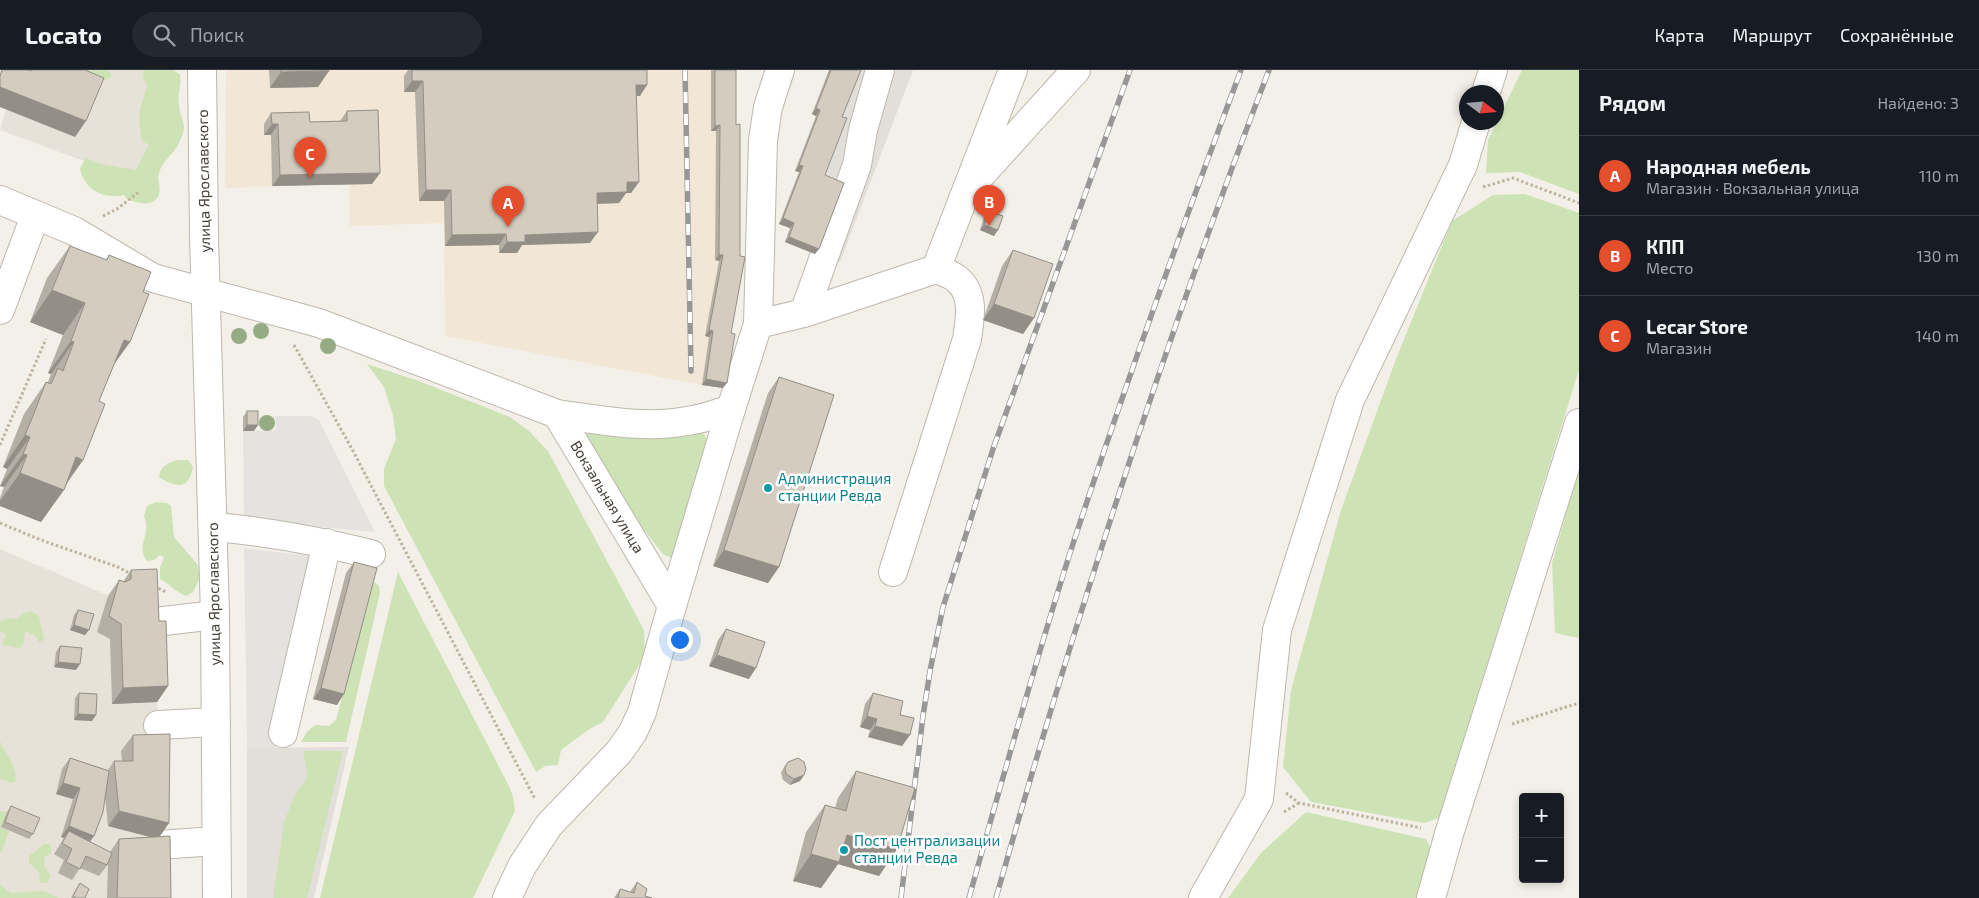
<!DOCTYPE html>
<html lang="ru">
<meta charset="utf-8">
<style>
:root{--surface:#171b24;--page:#242831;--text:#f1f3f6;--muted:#9ea1a6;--line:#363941;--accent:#e54e2d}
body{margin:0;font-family:"Exo 2",sans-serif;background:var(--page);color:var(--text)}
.controls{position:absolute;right:15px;bottom:15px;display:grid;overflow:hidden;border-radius:5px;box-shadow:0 2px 8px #0003}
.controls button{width:45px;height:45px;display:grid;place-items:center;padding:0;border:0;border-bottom:1px solid var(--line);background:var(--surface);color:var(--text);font:25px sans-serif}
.compass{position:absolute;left:1459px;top:15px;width:45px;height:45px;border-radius:50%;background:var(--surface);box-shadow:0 2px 8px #0003;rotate:106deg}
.you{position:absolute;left:679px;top:569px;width:18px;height:18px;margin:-12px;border:4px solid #fff;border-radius:50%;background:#1a73e8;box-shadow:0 0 0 8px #1a73e833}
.badge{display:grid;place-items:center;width:32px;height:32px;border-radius:50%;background:var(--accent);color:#fff;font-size:16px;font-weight:700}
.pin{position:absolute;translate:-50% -41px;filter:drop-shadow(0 1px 2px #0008)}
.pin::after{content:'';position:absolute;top:26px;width:18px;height:15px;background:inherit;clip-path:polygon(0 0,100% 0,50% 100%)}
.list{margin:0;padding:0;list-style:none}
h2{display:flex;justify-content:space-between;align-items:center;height:65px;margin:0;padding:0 20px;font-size:21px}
h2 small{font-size:16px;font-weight:400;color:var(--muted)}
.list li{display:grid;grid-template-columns:32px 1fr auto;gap:15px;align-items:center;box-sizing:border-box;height:80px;padding:0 20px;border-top:1px solid var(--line)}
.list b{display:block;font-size:19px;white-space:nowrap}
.list p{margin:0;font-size:16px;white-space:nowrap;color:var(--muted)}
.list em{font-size:16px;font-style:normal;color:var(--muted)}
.icon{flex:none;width:28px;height:28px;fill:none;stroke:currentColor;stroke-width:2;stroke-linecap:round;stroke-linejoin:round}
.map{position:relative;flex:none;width:1579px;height:828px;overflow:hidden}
header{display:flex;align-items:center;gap:30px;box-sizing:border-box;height:70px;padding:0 25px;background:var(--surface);border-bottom:1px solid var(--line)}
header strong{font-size:24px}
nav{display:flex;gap:28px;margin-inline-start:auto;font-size:18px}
.search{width:350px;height:45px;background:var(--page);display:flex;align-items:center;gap:12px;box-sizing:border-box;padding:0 18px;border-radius:28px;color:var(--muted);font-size:19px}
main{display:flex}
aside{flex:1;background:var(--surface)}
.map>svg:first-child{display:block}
.residential{fill:#e6e2d7}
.commercial{fill:#f2e7d6}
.industrial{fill:#e2dfda}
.green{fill:#cde3b5}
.parking{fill:#e4e3e0}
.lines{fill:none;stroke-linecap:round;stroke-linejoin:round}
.minor-casing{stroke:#bdb8ac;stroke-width:30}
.path{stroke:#beb39e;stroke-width:3;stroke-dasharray:2.5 2.5;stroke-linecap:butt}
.minor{stroke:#fff;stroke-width:28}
.rail-casing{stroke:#979797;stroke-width:5.5}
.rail{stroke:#fff;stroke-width:4;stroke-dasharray:11;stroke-linecap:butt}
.tree{fill:#94ab83}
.wall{fill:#b5afa4;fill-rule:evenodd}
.shaded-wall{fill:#948f86}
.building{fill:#d3ccbf;stroke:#948f86}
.culture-dot{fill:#0f9aa8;stroke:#fff;stroke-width:2}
.labels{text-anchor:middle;stroke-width:5;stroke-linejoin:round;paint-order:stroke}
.street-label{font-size:15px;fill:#454038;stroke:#fff}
.culture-label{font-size:15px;fill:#0d838f;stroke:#fff;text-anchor:start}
</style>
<header>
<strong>Locato</strong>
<div class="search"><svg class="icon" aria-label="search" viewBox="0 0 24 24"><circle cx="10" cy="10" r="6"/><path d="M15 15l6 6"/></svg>Поиск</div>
<nav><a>Карта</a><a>Маршрут</a><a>Сохранённые</a></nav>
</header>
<main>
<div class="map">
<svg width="1579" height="828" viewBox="0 0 1579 828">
<rect width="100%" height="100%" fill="#f3f0e9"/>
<g class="residential">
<path d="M0 0H154L151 116 0 60 6 40 0 37Z"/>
<path d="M0 479 114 528 155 567 159 680V828H5L0 826Z"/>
</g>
<path class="commercial" d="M226 0H711V61H716L715 190 719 191 705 266 709 267 702 315 445 266 444 153 350 156 349 114 225 118Z"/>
<g class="industrial">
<path d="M829 0H913L840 192 785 172 790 158 779 154 799 102 795 101 816 46 812 44Z"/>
<path d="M349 677 314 828H247V678Z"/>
</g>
<g class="green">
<path d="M65 0H108L111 4V7L107 10Z"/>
<path d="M144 0H173L180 4C182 15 177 24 179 35 181 54 190 52 178 75 173 84 162 92 159 103 156 112 165 123 154 131 147 136 136 132 128 130L124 125C104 130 83 119 80 98L86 88 101 94 136 100 149 75 142 71C137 44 140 40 147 16L143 6Z"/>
<path d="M1522 0H1579V124L1520 102 1486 103 1488 70Z"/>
<path d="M1525 124 1579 143V300L1439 748 1424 753 1311 732 1283 697 1291 620 1341 440 1396 289 1452 151 1493 125Z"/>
<path d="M367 294 416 310 510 347 530 362 548 381 644 560 645 586 603 652 588 660 561 680 558 695 545 696 536 702 384 416V399L396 369 393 345 384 317Z"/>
<path d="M702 362 709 371 673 489 663 484 642 457 584 369V366L587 364 656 365Z"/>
<path d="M179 390H188L193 397C189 420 176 418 159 407 160 396 169 392 179 390Z"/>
<path d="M1579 399V568L1555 563 1552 493Z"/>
<path d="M156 432 167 433 171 436 174 467 198 495 200 508 193 522 186 526C175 522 170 514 160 509V497L164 487 160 485 154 490 147 491C135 474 152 466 144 446L147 436Z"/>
<path d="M398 502 510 718 513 727 515 741 473 828H320Z"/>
<path d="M373 511 379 516 380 523 346 672H301L307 662 315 655 329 656 336 650Z"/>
<path d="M31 541 39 546 44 570 39 572 35 565 25 561 24 571 20 578 2 575 6 564 0 561V552L6 548 16 549 24 543Z"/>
<path d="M0 671C7 688 14 689 16 710L12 713 0 709Z"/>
<path d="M303 681H343L307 828H273L284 752 296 722 306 711 307 702Z"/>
<path d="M0 741 7 742 1 757 9 761 2 782H0Z"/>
<path d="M1306 742 1426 769 1433 783 1418 828H1228L1261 783Z"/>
<path d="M44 774H51V783L45 787 44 796 51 806 47 813H40L39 802 29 793V786Z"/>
<path d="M0 815 11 823 44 821 58 828H0Z"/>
</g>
<g class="parking">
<path d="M275 346H310L319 350 375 462 244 450 243 361 276 360Z"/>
<path d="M244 478 311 486 275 678H247Z"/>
</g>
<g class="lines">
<g class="minor-casing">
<g id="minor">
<path d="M202 0 204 167 215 545 217 828"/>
<path d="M1486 22 1493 0"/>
<path d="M979 107 1076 0"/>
<path d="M0 130 74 161 153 208 319 253 557 344 672 536 642 642 633 662 619 682 549 755 522 796 507 828"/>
<path d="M0 240 35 146"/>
<path d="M804 243 936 199 1013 0"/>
<path d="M758 254 763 70 768 37 780 0"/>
<path d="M731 339 758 254 804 243 857 95 863 60 880 0"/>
<path d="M557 344C599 350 645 359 687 351 702 349 717 344 731 339L672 536"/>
<path d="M213 457C266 461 319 471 371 484"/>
<path d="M893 502 967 269C970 249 975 225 958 210 953 205 943 202 936 199"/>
<path d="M147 553 215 545"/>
<path d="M158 655 216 652"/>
<path d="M283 663 327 473"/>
<path d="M159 775 216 771"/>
<path d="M1203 828 1259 729 1277 560 1350 330 1463 95 1476 52"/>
<path d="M1431 828 1449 764 1579 353"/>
</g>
</g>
<g class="path">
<path d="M1483 117 1513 108 1579 133"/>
<path d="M103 146 117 139 140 121"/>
<path d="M294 275 352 379 535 729"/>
<path d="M0 375 46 269"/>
<path d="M0 453 41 470 118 497 133 505"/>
<path d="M154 516 166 522"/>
<path d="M1512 654 1579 633"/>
<path d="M1286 723 1299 733 1421 758"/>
<path d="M1284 742 1299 733"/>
</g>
<use href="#minor" class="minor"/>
<g class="rail-casing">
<g id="rail">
<path d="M685 0 691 301"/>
<path d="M901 828 923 646 930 601 943 537 993 379 1130 0"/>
<path d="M969 828C1001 713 1034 597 1070 483 1123 321 1181 160 1241 0"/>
<path d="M996 828C1075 549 1165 271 1269 0"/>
</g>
</g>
<use href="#rail" class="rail"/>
</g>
<g class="tree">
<circle cx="261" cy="261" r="8"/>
<circle cx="239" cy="266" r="8"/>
<circle cx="328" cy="276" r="8"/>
<circle cx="267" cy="353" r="8"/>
</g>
<g class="wall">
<path d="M269 0H329L318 17 270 18Z"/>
<path d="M408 0H647L640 26H636L639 112 631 123H626L619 133 597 134 590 173 522 175 517 183H499V175L445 176 444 131H419L415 22H404V6Z"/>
<path d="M711 0H736L731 263 723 318 702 315 709 267 705 266 719 191 715 190 716 61H711Z"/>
<path d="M829 0H861L842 47 825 105 815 184 785 172 790 158 779 154 799 102 795 101 816 46 812 44Z"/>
<path d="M347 41 380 103 372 114 272 116 271 65H264V54L271 43 310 52 340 51Z"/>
<path d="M988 141 994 166 980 160 984 147Z"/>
<path d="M70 176 106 190 109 185 143 222 130 272 114 294 99 331 83 390 41 452 0 436V428L4 417 0 416 7 399 3 397 24 344 46 312H48L51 304 48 303 63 265 30 252 47 208Z"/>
<path d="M1013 180 1034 248 1023 264 983 250 1002 196Z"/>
<path d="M779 307V497L768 513 713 496 768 323Z"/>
<path d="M247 341 254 361H243V347Z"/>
<path d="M354 492 337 635 313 629 346 503Z"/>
<path d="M131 500 159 551 168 616 157 632 112 634 110 569 97 562 108 526 119 510 123 512Z"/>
<path d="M78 540 85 565 70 560 74 545Z"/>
<path d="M726 559 749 609 709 596 718 570Z"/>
<path d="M60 576 76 600 54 597 56 582Z"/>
<path d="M79 623 92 651 74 650 75 628Z"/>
<path d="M873 623 900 645 902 676 868 667 870 660 860 657 865 634Z"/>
<path d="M133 665 169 753 159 767 171 828H107L108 794 99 806 80 798 72 810 58 803 64 790 54 784 64 768 61 767 73 729 56 724 62 699 70 688 108 700 114 691H122L121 681ZM105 726 108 756 151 767 119 769 110 782 89 772 94 766Z"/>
<path d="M788 692 804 705 800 711 790 715 783 710 781 703 784 697Z"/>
<path d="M856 701 897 779 879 806 838 794 821 818 793 811 806 762 825 735 835 738 838 728Z"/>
<path d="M11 736 33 764 29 769 1 757 7 742Z"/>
<path d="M637 812 645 826 652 828H614L620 819 630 822Z"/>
<path d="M80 813 85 828H71L76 819Z"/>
</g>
<g class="shaded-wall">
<path d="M329 1 318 17 270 18 281 2Z"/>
<path d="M412 11H423L415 22H404Z"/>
<path d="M636 15H647L640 26H628Z"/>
<path d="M0 17 86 51 75 67 0 37Z"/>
<path d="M816 38 820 40 816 46 812 44Z"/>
<path d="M272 54H278L271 65H264Z"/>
<path d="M720 55 716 61H711L715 56Z"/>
<path d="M799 95 803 96 799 102 795 101Z"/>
<path d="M380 103 372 114 272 116 280 105Z"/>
<path d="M627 112H639L631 123H626L619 133 589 134 597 123Z"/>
<path d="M426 120H451L444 131H419Z"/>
<path d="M783 148 794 153 790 158 779 154Z"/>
<path d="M984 155 998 160 994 166 980 160Z"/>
<path d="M598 162 590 173 522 175 517 183H499L507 172 525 165Z"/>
<path d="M506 164 499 175 445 176 452 165Z"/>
<path d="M789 167 819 179 815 184 785 172Z"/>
<path d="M719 185H723L719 191 715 190Z"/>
<path d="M52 220 85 233 63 265 30 252Z"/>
<path d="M994 234 1034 248 1023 264 983 250Z"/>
<path d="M709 260 713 261 709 267 705 266Z"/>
<path d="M124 270 130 272 107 304Z"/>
<path d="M71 271 74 272 51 304 48 303Z"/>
<path d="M706 309 727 313 723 318 702 315Z"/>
<path d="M247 355H258L254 361H243Z"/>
<path d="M25 365 30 367 7 399 3 397Z"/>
<path d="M23 384 27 385 4 417 0 416Z"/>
<path d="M76 387 83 390 62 419 64 420 41 452 0 436V431L20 403Z"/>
<path d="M724 480 779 497 768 513 713 496Z"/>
<path d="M74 555 89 560 85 565 70 560Z"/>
<path d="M717 585 756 598 749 609 709 596Z"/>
<path d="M58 592 80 594 76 600 54 597Z"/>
<path d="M168 616 157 632 112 634 123 618Z"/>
<path d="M321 618 344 624 337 635 313 629Z"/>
<path d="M78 644 96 645 92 651 74 650Z"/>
<path d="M867 646 877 649 870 660 860 657Z"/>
<path d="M875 656 910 665 902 676 868 667Z"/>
<path d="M804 705 800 711 790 715 794 709Z"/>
<path d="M63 713 80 718 73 729 56 724Z"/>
<path d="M119 741 169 753 158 769 108 756Z"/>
<path d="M69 756 94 766 86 777 69 761 64 768 61 767Z"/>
<path d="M847 765 897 779 879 806 838 794 821 818 793 811 811 784Z"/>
</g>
<g class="building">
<path d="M2 0H28L31 1 32 0H85L104 8 86 51 0 17V6Z"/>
<path d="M281 0H329V1L281 2Z"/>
<path d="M412 0H647V15H636L639 112H627V122L597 123 598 162 525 165V172H507L506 164 452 165 451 120H426L423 11H412Z"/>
<path d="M715 0H736V55L740 54V186L745 187 731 263 735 264 727 313 706 309 713 261 709 260 723 185H719L720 55 715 56Z"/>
<path d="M831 0H861L842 47 847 48 825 105 844 113 819 179 789 167 794 153 783 148 803 96 799 95 820 40 816 38Z"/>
<path d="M378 40 380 103 280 105 278 54H272L271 43 309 42 310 52 347 51V41Z"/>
<path d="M988 141 1003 146 998 160 984 155Z"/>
<path d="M70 176 107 190 109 185 151 202 143 222 149 224 130 272 124 270 99 331 105 334 83 390 76 387 64 420 20 403 27 385 23 384 30 367 25 365 31 351 46 312 51 314 58 298 63 301 74 272 71 271 85 233 52 220Z"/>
<path d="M1013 180 1053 194 1034 248 994 234Z"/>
<path d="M779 307 834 325 779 497 724 480Z"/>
<rect x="247" y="341" width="11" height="14"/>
<path d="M354 492 377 498 344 624 321 618Z"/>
<path d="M157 499 159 551H166L168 616 123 618 121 554 109 546 119 510 125 512 131 509V500Z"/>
<path d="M78 540 94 544 89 560 74 555Z"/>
<path d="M726 559 765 572 756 598 717 585Z"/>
<path d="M60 576 82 578 80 594 58 592Z"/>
<path d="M79 623 97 624 96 645 78 644Z"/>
<path d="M873 623 903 631 900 645 914 648 910 665 875 656 877 649 867 646Z"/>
<path d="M170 664 169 753 119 741 114 691H133V665Z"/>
<path d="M70 688 109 701 103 742 94 766 69 756 80 718 63 713Z"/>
<path d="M798 688 804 692 806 699 804 705 794 709 786 704 785 697 788 692Z"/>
<path d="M856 701 915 718 897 779 847 765 839 792 811 784 825 735 846 741Z"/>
<path d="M11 736 40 748 33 764 5 752Z"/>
<path d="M69 761 112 783 107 795 86 786 80 799 66 792 72 779 62 773Z"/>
<path d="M170 766 171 828H117L119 769Z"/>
<path d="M637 812 647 819 645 826 652 828H618L620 819 634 823Z"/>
<path d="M80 813 89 819 85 828H76L73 826Z"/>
</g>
<g class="culture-dot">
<circle cx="768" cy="418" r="5"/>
<circle cx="844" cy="780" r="5"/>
</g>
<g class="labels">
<g class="street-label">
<text transform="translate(204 111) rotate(-91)" y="5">улица Ярославского</text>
<text transform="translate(607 427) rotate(59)" y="5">Вокзальная улица</text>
<text transform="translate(214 524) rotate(-91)" y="5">улица Ярославского</text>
</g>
<g class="culture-label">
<text x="778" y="414">Администрация<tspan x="778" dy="17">станции Ревда</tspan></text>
<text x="854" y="776">Пост централизации<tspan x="854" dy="17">станции Ревда</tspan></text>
</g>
</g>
</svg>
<div class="controls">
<button>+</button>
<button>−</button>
</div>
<svg class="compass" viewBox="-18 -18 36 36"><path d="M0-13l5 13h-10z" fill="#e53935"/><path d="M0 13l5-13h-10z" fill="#9ea1a6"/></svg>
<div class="you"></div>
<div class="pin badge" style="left:508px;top:157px">A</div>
<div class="pin badge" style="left:989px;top:156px">B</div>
<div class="pin badge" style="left:310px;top:108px">C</div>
</div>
<aside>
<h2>Рядом<small>Найдено: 3</small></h2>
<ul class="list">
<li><span class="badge">A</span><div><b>Народная мебель</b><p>Магазин · Вокзальная улица</p></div><em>110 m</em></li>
<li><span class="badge">B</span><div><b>КПП</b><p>Место</p></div><em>130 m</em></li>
<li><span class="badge">C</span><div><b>Lecar Store</b><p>Магазин</p></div><em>140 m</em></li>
</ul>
</aside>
</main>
